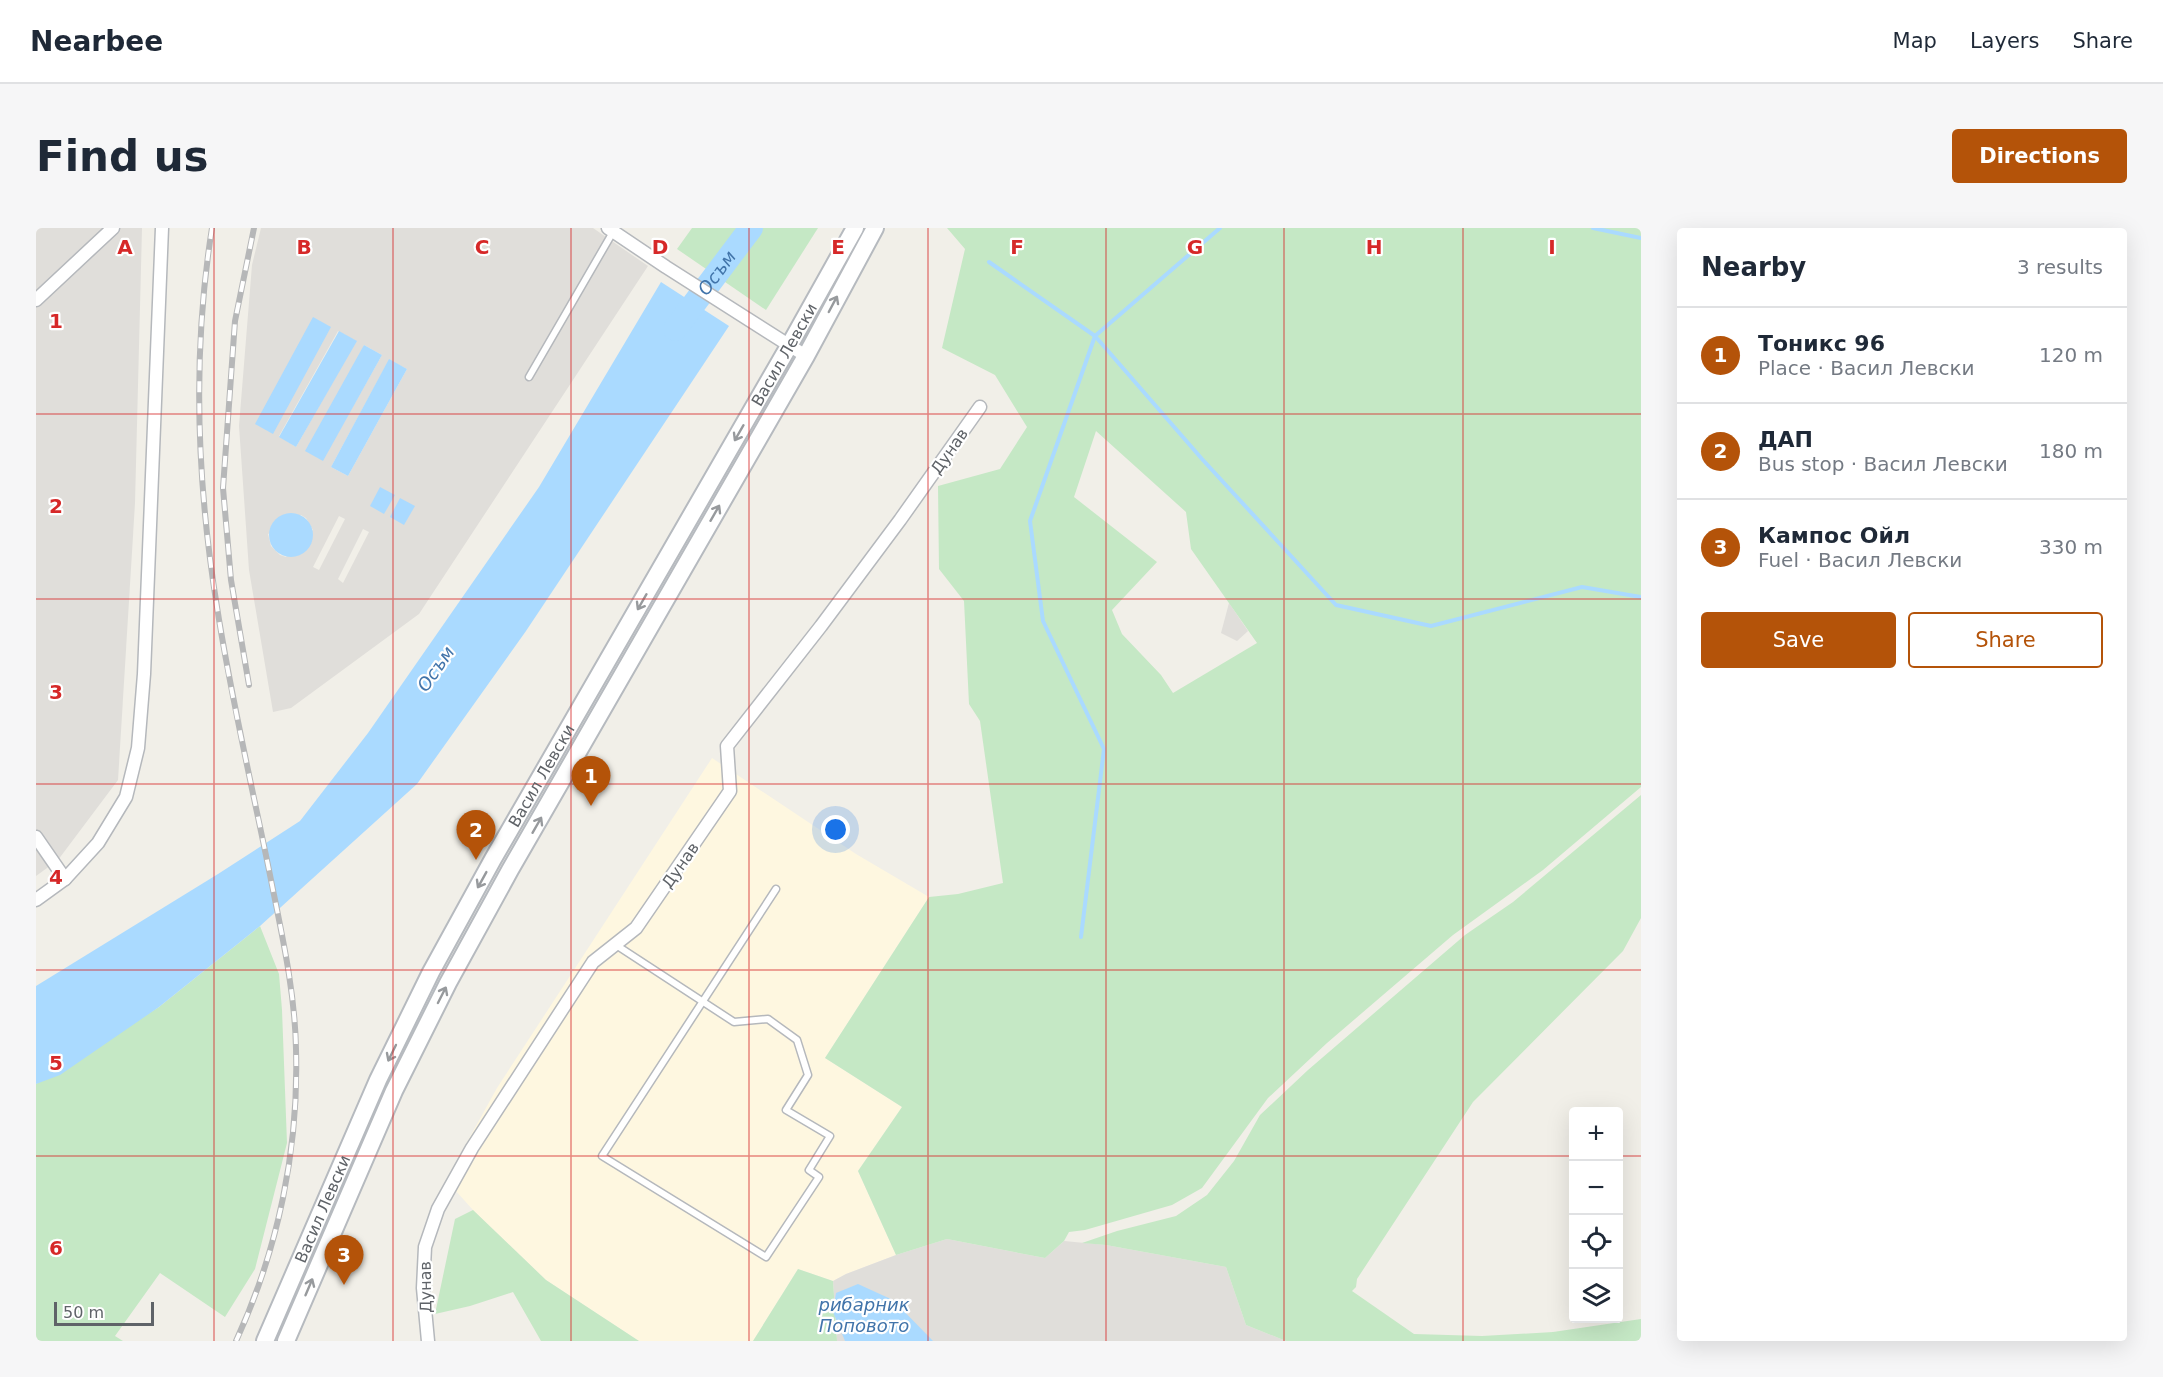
<!DOCTYPE html>
<meta charset="utf-8">
<style>
:root{--surface:#fff;--page:#f6f6f7;--text:#1f2937;--muted:#747a83;--line:#e0e1e3;--accent:#b45309}
body{margin:0;font-family:"DejaVu Sans",sans-serif;background:var(--page);color:var(--text)}
.controls{position:absolute;right:18px;bottom:18px;display:grid;overflow:hidden;border-radius:6px;box-shadow:0 6px 24px #0002}
.controls button{width:54px;height:54px;display:grid;place-items:center;padding:0;border:0;border-bottom:2px solid var(--line);background:var(--surface);color:var(--text);font:30px sans-serif}
.scale{position:absolute;left:18px;bottom:15px;width:100px;box-sizing:border-box;padding-left:6px;border:3px solid #5f6368;border-top:0;font-size:16px;line-height:21px;white-space:nowrap;color:#5f6368;-webkit-text-stroke:4px #fff;paint-order:stroke}
.you{position:absolute;left:800px;top:602px;width:21px;height:21px;margin:-15px;border:4px solid #fff;border-radius:50%;background:#1a73e8;box-shadow:0 0 0 9px #1a73e833}
.badge{display:grid;place-items:center;width:39px;height:39px;border-radius:50%;background:var(--accent);color:#fff;font-size:20px;font-weight:700}
.pin{position:absolute;translate:-50% -50px;filter:drop-shadow(0 2px 3px #0008)}
.pin::after{content:'';position:absolute;top:32px;width:21px;height:18px;background:inherit;clip-path:polygon(0 0,100% 0,50% 100%)}
.list{margin:0;padding:0;list-style:none}
h2{display:flex;justify-content:space-between;align-items:center;height:78px;margin:0;padding:0 24px;font-size:26px}
h2 small{font-size:20px;font-weight:400;color:var(--muted)}
.list li{display:grid;grid-template-columns:39px 1fr auto;gap:18px;align-items:center;box-sizing:border-box;height:96px;padding:0 24px;border-top:2px solid var(--line)}
.list b{display:block;font-size:22px;white-space:nowrap}
.list p{margin:0;font-size:20px;white-space:nowrap;color:var(--muted)}
.list em{font-size:20px;font-style:normal;color:var(--muted)}
.actions{display:flex;gap:12px;padding:18px 24px}
.actions a{flex:1;padding:14px 0;border:2px solid var(--accent);border-radius:6px;text-align:center;font-size:21px;color:var(--accent)}
.actions .main{background:var(--accent);color:#fff}
.icon{flex:none;width:33px;height:33px;fill:none;stroke:currentColor;stroke-width:2;stroke-linecap:round;stroke-linejoin:round}
.map{position:relative;flex:none;width:1605px;height:1113px;overflow:hidden;border-radius:6px}
header{display:flex;align-items:center;gap:36px;box-sizing:border-box;height:84px;padding:0 30px;background:var(--surface);border-bottom:2px solid var(--line)}
header strong{font-size:28px}
nav{display:flex;gap:33px;margin-inline-start:auto;font-size:21px}
.intro{display:flex;align-items:center;justify-content:space-between;box-sizing:border-box;height:144px;padding:0 36px}
h1{margin:0;font-size:42px}
.button{padding:15px 27px;border-radius:6px;background:var(--accent);color:#fff;font-size:21px;font-weight:700}
main{display:flex;gap:36px;padding:0 36px}
aside{flex:1;background:var(--surface);border-radius:6px;box-shadow:0 6px 24px #0002}
.map>svg:first-child{display:block}
.commercial{fill:#fef7e0}
.industrial{fill:#e0deda;fill-rule:evenodd}
.green{fill:#c5e8c5;fill-rule:evenodd}
.water{fill:#aadaff}
.lines{fill:none;stroke-linecap:round;stroke-linejoin:round}
.stream{stroke:#aadaff;stroke-width:4}
.river{stroke:#aadaff;stroke-width:24}
.service-casing{stroke:#b5b8bc;stroke-width:9}
.minor-casing{stroke:#b5b8bc;stroke-width:15}
.secondary-casing{stroke:#b6babf;stroke-width:20}
.service{stroke:#fff;stroke-width:6}
.minor{stroke:#fff;stroke-width:12}
.secondary{stroke:#fff;stroke-width:16}
.rail-casing{stroke:#b6b7b8;stroke-width:6}
.rail{stroke:#fff;stroke-width:4;stroke-dasharray:11;stroke-linecap:butt}
.oneway{stroke:#979a9d}
.grid{fill:none;stroke:#d62828;stroke-width:1.5;stroke-opacity:0.55}
.labels{text-anchor:middle;stroke-width:4.5;stroke-linejoin:round;paint-order:stroke}
.street-label{font-size:16px;fill:#5f6368;stroke:#fff}
.water-label{font-size:18px;font-style:italic;fill:#4174aa;stroke:#fff}
.grid-label{font-size:20px;text-anchor:middle;font-weight:bold;fill:#d62828;stroke:#fff;stroke-width:4.5;stroke-linejoin:round;paint-order:stroke}
</style>
<header>
<strong>Nearbee</strong>
<nav><a>Map</a><a>Layers</a><a>Share</a></nav>
</header>
<div class="intro"><h1>Find us</h1><a class="button">Directions</a></div>
<main>
<div class="map">
<svg width="1605" height="1113" viewBox="0 0 1605 1113">
<rect width="100%" height="100%" fill="#f1efe8"/>
<path class="commercial" d="M676 530 820 626 893 669 789 830 866 879 822 943 860 1027 810 1046 797 1053 762 1041 717 1113H603L510 1052 437 982 410 952 461 860Z"/>
<g class="industrial">
<path d="M0 0H106L99 275 82 552 22 632 0 648Z"/>
<path d="M225 0H557L612 38 383 386 255 480 237 484 213 342 203 198 216 37ZM302 103 320 113 260 219 243 208ZM328 117 346 127 286 233ZM353 132 371 141 312 248 295 239ZM265 287 270 290 277 302 250 329 244 327 235 318 232 306ZM303 288 309 291 283 342 277 339ZM327 301 333 304 307 355 302 351Z"/>
<path d="M1193 375 1212 403 1201 413 1185 405Z"/>
<path d="M911 1011 1009 1030 1028 1013 1070 1017 1190 1039 1210 1097 1250 1113H801L797 1053 810 1046 860 1027Z"/>
</g>
<g class="green">
<path d="M656 0H782L730 82 641 21Z"/>
<path d="M911 0H1605V559L1507 642 1417 707 1291 815 1232 870 1166 960 1136 977 1049 1002 1033 1004 1028 1013 1009 1030 911 1011 860 1027 822 943 866 879 789 830 893 669 922 666 967 655 944 493 933 476 928 373 903 341 902 258 964 241 991 199 959 147 906 120 929 21ZM1060 203 1150 284 1155 321 1221 415 1137 465 1125 447 1086 406 1076 382 1121 334 1038 269Z"/>
<path d="M1605 567V690L1587 723 1437 874 1321 1051 1320 1059 1316 1063 1378 1106 1446 1108 1517 1104 1605 1091V1113H1250L1210 1097 1190 1039 1070 1017 1046 1015 1081 1003 1140 988 1171 967 1198 933 1224 887 1272 842 1429 707 1477 674Z"/>
<path d="M224 698 243 746 246 782 251 915 219 1041 189 1089 124 1045 79 1108 87 1113H0V856L123 779Z"/>
<path d="M437 982 510 1052 603 1113H505L477 1064 434 1078 399 1086 419 991Z"/>
<path d="M762 1041 797 1053 801 1113H717Z"/>
</g>
<g class="water">
<path d="M625 54 693 98 490 403 381 556 224 698 123 779 24 847 0 856V758L182 646 264 593 332 505 503 259Z"/>
<path d="M277 89 295 99 237 206 219 196Z"/>
<path d="M303 103 321 113 260 219 243 209Z"/>
<path d="M328 117 346 127 287 233 269 223Z"/>
<path d="M353 131 371 141 312 248 295 239Z"/>
<path d="M344 259 359 267 348 286 334 278Z"/>
<path d="M364 270 379 278 368 297 354 289Z"/>
<circle cx="255" cy="307" r="22"/>
<path d="M822 1056 857 1072 897 1113H809L797 1084 800 1065Z"/>
</g>
<g class="lines">
<g class="stream">
<path d="M1557 0 1605 10"/>
<path d="M953 34 1059 108 1184 0"/>
<path d="M1045 709 1068 521 1007 393 994 293 1059 108 1166 231 1300 377 1395 398 1546 359 1605 369"/>
</g>
<path class="river" id="s1" d="M639 101 715 0"/>
<g class="service-casing">
<g id="service">
<path d="M493 149 577 4"/>
<path d="M580 717 698 794 732 791 761 812 772 847 750 882 794 908 773 942 783 949 730 1029 566 928 740 661"/>
</g>
</g>
<g class="minor-casing">
<g id="minor">
<path d="M572 0 630 39 770 128"/>
<path d="M0 72 77 0"/>
<path d="M0 609 29 651"/>
<path d="M0 672 29 651 62 615 90 569 102 520 108 446 126 0"/>
<path d="M392 1113 387 1060 389 1019 402 981 436 920 557 734 600 700 694 563 691 518 785 398 864 292 944 179"/>
</g>
</g>
<g class="secondary-casing">
<g id="secondary">
<path id="s2" d="M229 1113 342 852 395 744 457 631 753 118 819 0"/>
<path d="M250 1113 358 863 412 755 474 642 770 128 839 0"/>
</g>
</g>
<use href="#service" class="service"/>
<use href="#minor" class="minor"/>
<use href="#secondary" class="secondary"/>
<g class="rail-casing">
<g id="rail">
<path d="M176 0C156 125 161 255 181 379 195 470 217 562 235 652 246 707 259 764 260 821 263 921 242 1022 200 1113"/>
<path d="M213 457 195 352 187 260 199 93 218 0"/>
</g>
</g>
<use href="#rail" class="rail"/>
</g>
<defs><path id="oneway-shaft" d="M-6 0H5M1.5-3L5.5 0L1.5 3" fill="none" stroke-width="1.6" stroke-linecap="round" stroke-linejoin="round" transform="scale(1.5)"/></defs>
<g class="oneway">
<use href="#oneway-shaft" transform="translate(797 76) rotate(-62)"/>
<use href="#oneway-shaft" transform="translate(703 205) rotate(120)"/>
<use href="#oneway-shaft" transform="translate(679 285) rotate(-60)"/>
<use href="#oneway-shaft" transform="translate(606 374) rotate(120)"/>
<use href="#oneway-shaft" transform="translate(501 597) rotate(-60)"/>
<use href="#oneway-shaft" transform="translate(446 652) rotate(119)"/>
<use href="#oneway-shaft" transform="translate(406 767) rotate(-63)"/>
<use href="#oneway-shaft" transform="translate(356 825) rotate(116)"/>
<use href="#oneway-shaft" transform="translate(273 1059) rotate(-67)"/>
</g>
<path class="grid" d="M178 0V1113M357 0V1113M535 0V1113M713 0V1113M892 0V1113M1070 0V1113M1248 0V1113M1427 0V1113M0 186H1605M0 371H1605M0 556H1605M0 742H1605M0 928H1538M1582 928H1605"/>
<g class="labels">
<g class="street-label">
<text dy="6" stroke="none"><textPath href="#s2" startOffset="1116">Васил Левски</textPath></text>
<text transform="translate(913 223) rotate(-55)" y="6">Дунав</text>
<text dy="6" stroke="none"><textPath href="#s2" startOffset="630">Васил Левски</textPath></text>
<text transform="translate(644 637) rotate(-55)" y="6">Дунав</text>
<text dy="6" stroke="none"><textPath href="#s2" startOffset="144">Васил Левски</textPath></text>
<text transform="translate(389 1059) rotate(-91)" y="6">Дунав</text>
</g>
<g class="water-label">
<text dy="6" stroke="none"><textPath href="#s1" startOffset="70">Осъм</textPath></text>
<text transform="translate(400 441) rotate(-55)" y="6">Осъм</text>
<text x="828" y="1083">рибарник<tspan x="828" dy="21">Поповото</tspan></text>
</g>
</g>
<g class="grid-label">
<text x="89" y="26">A</text>
<text x="268" y="26">B</text>
<text x="446" y="26">C</text>
<text x="624" y="26">D</text>
<text x="802" y="26">E</text>
<text x="981" y="26">F</text>
<text x="1159" y="26">G</text>
<text x="1338" y="26">H</text>
<text x="1516" y="26">I</text>
<text x="20" y="100">1</text>
<text x="20" y="285">2</text>
<text x="20" y="471">3</text>
<text x="20" y="656">4</text>
<text x="20" y="842">5</text>
<text x="20" y="1027">6</text>
</g>
</svg>
<div class="controls">
<button>+</button>
<button>−</button>
<button><svg class="icon" aria-label="locate" viewBox="0 0 24 24"><circle cx="12" cy="12" r="6"/><path d="M12 2v4M12 18v4M2 12h4M18 12h4"/></svg></button>
<button><svg class="icon" aria-label="layers" viewBox="0 0 24 24"><path d="M12 4l9 5-9 5-9-5zM3 14l9 5 9-5"/></svg></button>
</div>
<div class="scale">50 m</div>
<div class="you"></div>
<div class="pin badge" style="left:555px;top:578px">1</div>
<div class="pin badge" style="left:440px;top:632px">2</div>
<div class="pin badge" style="left:308px;top:1057px">3</div>
</div>
<aside>
<h2>Nearby<small>3 results</small></h2>
<ul class="list">
<li><span class="badge">1</span><div><b>Тоникс 96</b><p>Place · Васил Левски</p></div><em>120 m</em></li>
<li><span class="badge">2</span><div><b>ДАП</b><p>Bus stop · Васил Левски</p></div><em>180 m</em></li>
<li><span class="badge">3</span><div><b>Кампос Ойл</b><p>Fuel · Васил Левски</p></div><em>330 m</em></li>
</ul>
<div class="actions"><a class="main">Save</a><a>Share</a></div>
</aside>
</main>
